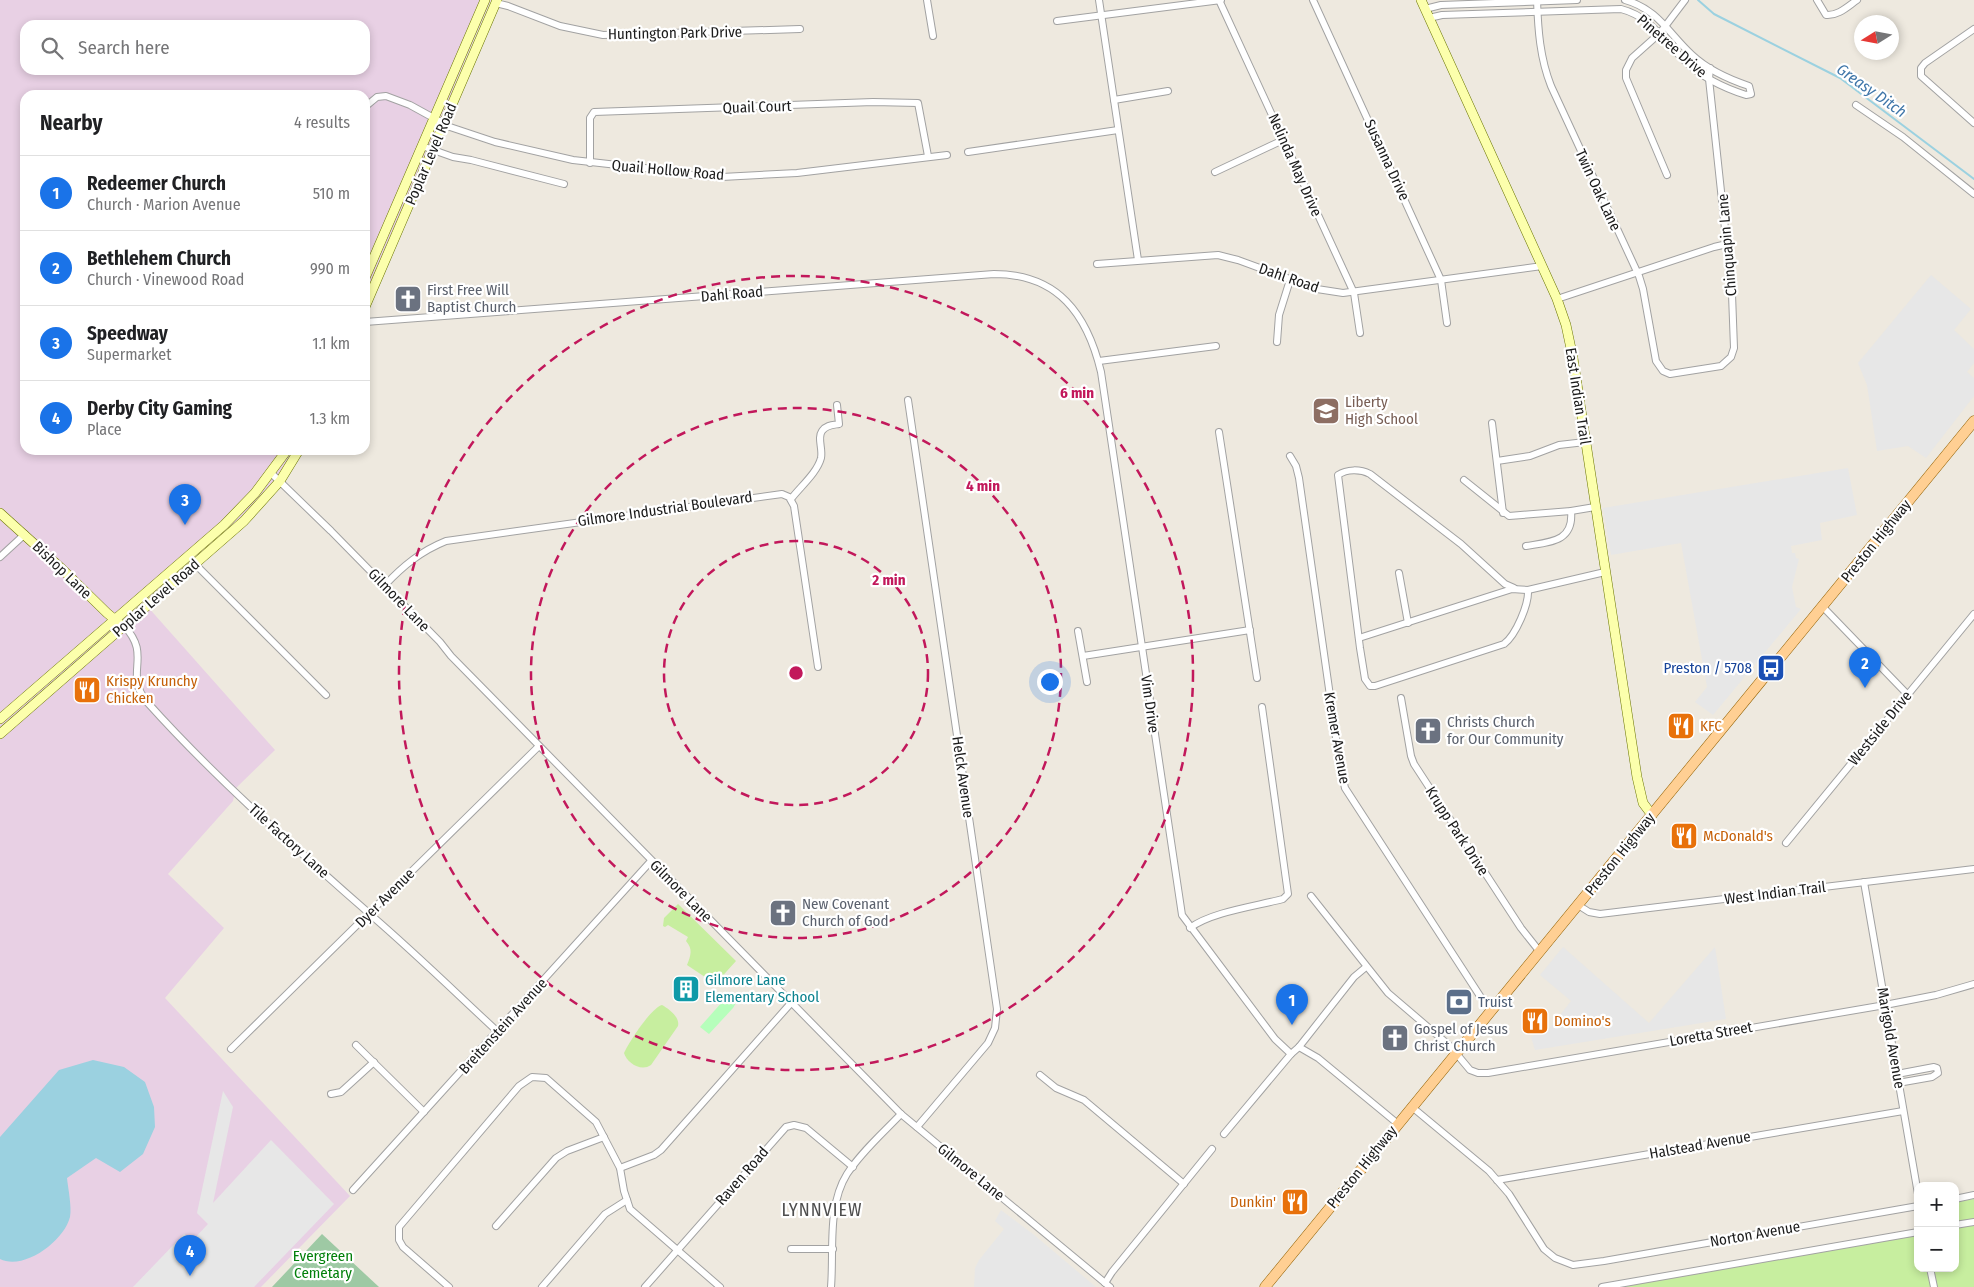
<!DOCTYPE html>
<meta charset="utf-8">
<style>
:root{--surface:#fff;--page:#f2f2f2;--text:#202124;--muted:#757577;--line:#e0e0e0;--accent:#1a73e8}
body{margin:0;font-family:"Fira Sans Condensed",sans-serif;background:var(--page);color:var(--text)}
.controls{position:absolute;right:15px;bottom:15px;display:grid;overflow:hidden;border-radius:10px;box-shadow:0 2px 8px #0003}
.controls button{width:45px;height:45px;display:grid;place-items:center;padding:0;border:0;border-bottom:1px solid var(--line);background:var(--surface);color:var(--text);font:25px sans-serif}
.compass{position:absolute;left:1854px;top:15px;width:45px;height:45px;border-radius:50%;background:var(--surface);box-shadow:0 2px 8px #0003;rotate:259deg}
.you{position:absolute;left:1049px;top:681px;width:18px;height:18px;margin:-12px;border:4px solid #fff;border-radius:50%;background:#1a73e8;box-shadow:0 0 0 8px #1a73e833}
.badge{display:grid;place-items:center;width:32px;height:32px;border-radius:50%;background:var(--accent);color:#fff;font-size:16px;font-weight:700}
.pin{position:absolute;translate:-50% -41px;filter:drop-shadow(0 1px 2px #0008)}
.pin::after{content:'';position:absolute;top:26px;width:18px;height:15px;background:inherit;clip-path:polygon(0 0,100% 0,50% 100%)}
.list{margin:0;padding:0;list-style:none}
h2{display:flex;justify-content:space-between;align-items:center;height:65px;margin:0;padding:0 20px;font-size:21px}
h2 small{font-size:16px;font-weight:400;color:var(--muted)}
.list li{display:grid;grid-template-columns:32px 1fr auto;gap:15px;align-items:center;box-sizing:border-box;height:75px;padding:0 20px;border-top:1px solid var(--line)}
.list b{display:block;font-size:19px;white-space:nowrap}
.list p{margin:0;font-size:16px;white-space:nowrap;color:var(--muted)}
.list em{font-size:16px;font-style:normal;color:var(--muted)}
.icon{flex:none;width:28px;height:28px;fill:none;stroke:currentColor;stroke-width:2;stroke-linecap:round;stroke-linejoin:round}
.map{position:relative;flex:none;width:1974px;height:1287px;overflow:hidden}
.search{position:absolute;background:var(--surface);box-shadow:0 2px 8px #0003;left:20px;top:20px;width:350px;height:55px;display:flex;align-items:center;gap:12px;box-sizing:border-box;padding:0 18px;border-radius:15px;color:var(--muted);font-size:19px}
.panel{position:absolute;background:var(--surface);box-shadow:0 2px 8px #0003;left:20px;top:90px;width:350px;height:365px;border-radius:15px}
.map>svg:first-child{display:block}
.industrial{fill:#e8d0e4;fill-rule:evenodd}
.grass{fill:#c7ee9f}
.cemetery{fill:#9ec9a4}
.park{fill:#b6febb}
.parking{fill:#e7e7e7}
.water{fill:#9bd1e0}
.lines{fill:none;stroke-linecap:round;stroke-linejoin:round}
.stream{stroke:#9bd1e0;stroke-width:2}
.street-casing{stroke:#a2a2a2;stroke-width:8}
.secondary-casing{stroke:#697400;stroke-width:10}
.primary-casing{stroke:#926000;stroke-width:11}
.street{stroke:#fff;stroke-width:6}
.secondary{stroke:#fcffac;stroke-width:9}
.primary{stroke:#ffcf93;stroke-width:10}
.ring{fill:none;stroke:#c2185b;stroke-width:2.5;stroke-dasharray:9 6}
.labels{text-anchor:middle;stroke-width:4.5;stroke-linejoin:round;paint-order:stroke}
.street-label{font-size:15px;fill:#1b1b1b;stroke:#fff}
.worship-label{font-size:15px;fill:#5b616d;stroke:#fff;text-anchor:start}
.education-label{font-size:15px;fill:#785e54;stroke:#fff;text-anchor:start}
.transit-label{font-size:15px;fill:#164399;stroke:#fff;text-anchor:end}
.food-label{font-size:15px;fill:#c56008;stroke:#fff;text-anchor:start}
.culture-label{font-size:15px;fill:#0d838f;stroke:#fff;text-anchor:start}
.service-label{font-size:15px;fill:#4e5e75;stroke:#fff;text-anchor:start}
.park-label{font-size:15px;fill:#02800b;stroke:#fff}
.water-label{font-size:16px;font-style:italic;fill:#3f76a9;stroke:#fff}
.quarter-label{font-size:18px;letter-spacing:1px;fill:#4e4e4e;stroke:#fff}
.centre{fill:#c2185b;stroke:#fff;stroke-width:2.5}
.ring-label{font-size:15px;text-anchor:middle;font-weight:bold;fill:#c2185b;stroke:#fff;stroke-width:4.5;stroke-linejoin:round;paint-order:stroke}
</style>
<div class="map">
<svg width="1974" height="1287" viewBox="0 0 1974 1287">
<rect width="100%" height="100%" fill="#eee9df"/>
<path class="industrial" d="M0 0H491L455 84 444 123 365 307V95H25V450H299L244 521 147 606 275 750 236 788 233 801 168 874 224 928 165 998 350 1196 261 1287H0ZM25 25H365V70H25Z"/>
<g class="grass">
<path d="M678 904 736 961 717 982 708 979 687 965C691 955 693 949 686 941L688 937 668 925 665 927 663 926 664 918Z"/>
<path d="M662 1005C669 1009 680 1017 678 1026L651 1065C641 1072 627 1063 624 1053 629 1042 651 1008 662 1005Z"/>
<path d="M1974 1199V1220L1955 1223V1202Z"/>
<path d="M1974 1225V1287H1936L1932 1268H1955V1228Z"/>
<path d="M1918 1234V1268H1927L1931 1287H1617Z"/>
</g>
<path class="cemetery" d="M322 1234 379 1287H272Z"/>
<path class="park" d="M734 993 739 998 733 1008 709 1034 700 1027 723 1001Z"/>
<g class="parking">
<path d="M1931 275 1971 309 1954 330 1974 349V363L1967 372 1974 378V396L1926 458 1908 446 1877 451 1867 385 1858 363Z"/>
<path d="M1848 468 1857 515 1820 523 1822 540 1791 546 1792 553H1795L1796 558 1799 559 1792 587 1796 607 1801 609 1713 715 1695 702 1707 687 1681 543 1611 555 1603 508Z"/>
<path d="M1563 947 1649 1023 1715 947 1726 1019 1535 1050 1531 1037 1550 1028 1571 1001 1540 975Z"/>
<path d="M223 1091 233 1107 213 1203 271 1140 334 1204 254 1287H133L184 1234 193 1240 208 1224 197 1213Z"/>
<path d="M1001 1210 1033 1234 1096 1287H974L975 1268 979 1260 1004 1229 995 1221Z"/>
</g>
<path class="water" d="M93 1060 124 1067 145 1082 154 1107 155 1127 143 1154 120 1172 96 1158 67 1178C68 1188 72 1207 70 1217 64 1241 24 1271 0 1259V1137L59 1070Z"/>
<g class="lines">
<path class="stream" d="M1698 0 1714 14 1840 78 1974 179"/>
<g class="street-casing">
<g id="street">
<path d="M927 0 933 36"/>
<path d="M1099 0 1138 260"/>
<path d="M1219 0 1354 293 1360 333"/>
<path d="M1313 0 1441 280 1447 323"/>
<path d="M1537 0C1538 30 1540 58 1551 86L1639 276 1643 289 1656 361 1663 371 1670 374 1721 366 1731 357 1734 348 1732 294 1709 79 1710 68"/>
<path d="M1817 0 1826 15C1838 16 1847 7 1857 0"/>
<path d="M496 3 508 6 560 26 603 35 800 29"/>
<path d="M1425 9 1441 5 1577 0"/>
<path d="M1429 18 1442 15 1621 9C1652 17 1664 42 1686 62 1703 78 1724 88 1746 95L1751 94 1749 86C1728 79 1708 70 1692 55 1669 34 1658 9 1625 0"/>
<path d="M1057 21 1221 0"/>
<path d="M1974 29 1925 63 1921 68V76L1974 123"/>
<path d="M1114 100 1168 91"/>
<path d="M1856 105 1903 137 1974 194"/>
<path d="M365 107 377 97 386 96 410 105 450 127 495 142 573 160 662 170 692 175 722 177 797 173 947 155"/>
<path d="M422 146 453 157 471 160 564 184"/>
<path d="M968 152 1118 130"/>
<path d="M590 163V118L594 112 873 102 918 103 928 156"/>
<path d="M1215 172 1283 140"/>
<path d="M1667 175 1626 78V70L1632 58 1660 33 1685 0"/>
<path d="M1097 264 1218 255 1238 260 1317 289 1343 293 1542 266"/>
<path d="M1557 299 1714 247 1727 244"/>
<path d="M365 322 994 274C1058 274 1087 314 1101 372L1182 915 1275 1039 1291 1054"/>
<path d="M1277 342 1279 315 1290 280"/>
<path d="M1099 361 1216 346"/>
<path d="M908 400 997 1009 995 1028 988 1043 917 1127"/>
<path d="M1492 423 1503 513"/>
<path d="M1219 432 1257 678"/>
<path d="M1290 456 1296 466 1299 478 1340 766 1345 788 1480 996 1492 1009"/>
<path d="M1497 461 1530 456 1559 445 1585 442"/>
<path d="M271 473 331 531 440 642 451 656 901 1114 1110 1287"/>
<path d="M1464 480 1509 516 1571 511 1595 507"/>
<path d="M791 499C800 487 817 473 821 458 823 449 817 438 822 431 826 425 833 425 839 424L837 405"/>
<path d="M1526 546C1550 542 1574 542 1571 511"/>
<path d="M0 557 25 534"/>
<path d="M193 562 326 695"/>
<path d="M1399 573 1408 623"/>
<path d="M385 585C403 566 421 551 446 541L782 494 789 497 794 506 818 667"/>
<path d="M1514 588 1505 584 1461 544 1370 474C1360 469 1347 469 1338 475L1360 648 1365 679 1370 686H1375L1504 644C1516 635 1529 604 1528 590"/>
<path d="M1822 606 1907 694"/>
<path d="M124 626C153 656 123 673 147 702 216 779 295 848 372 916 415 953 456 993 498 1032"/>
<path d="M1078 631 1087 682"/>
<path d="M1359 638 1512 589 1528 590 1605 572"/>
<path d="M1083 656 1250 630"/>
<path d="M1401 698 1411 756 1414 764 1521 928 1540 952"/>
<path d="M1786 843 1974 614"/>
<path d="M1864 882 1918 1194"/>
<path d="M1311 896 1388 993 1450 1046 1470 1070 1478 1073H1488L1885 1005 1936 995 1974 984"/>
<path d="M1578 905 1589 912 1600 914 1974 869"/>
<path d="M1190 928C1211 912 1257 906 1283 899L1288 894 1262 707"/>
<path d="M356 1045 424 1112"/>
<path d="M1299 1047 1318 1058 1398 1124"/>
<path d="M231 1049 539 746"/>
<path d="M1897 1074 1934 1067 1937 1068 1938 1073 1932 1077 1898 1083"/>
<path d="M1040 1075 1056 1088 1084 1100 1184 1184"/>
<path d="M331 1094 341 1092 374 1062"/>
<path d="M1412 1107 1489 1171 1509 1194 1544 1249 1555 1258 1573 1265 1604 1261 1918 1206"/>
<path d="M1224 1134 1291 1054 1299 1047 1354 977 1366 967"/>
<path d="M620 1168 654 1155 661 1150 791 1003"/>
<path d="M1497 1180 1903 1111"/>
<path d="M353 1190 651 861"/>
<path d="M1955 1199 1974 1195"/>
<path d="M1955 1225 1974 1222"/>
<path d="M496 1226 556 1158 567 1151 604 1137"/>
<path d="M791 1249H833"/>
<path d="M1930 1268 1934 1287"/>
<path d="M1105 1283 1112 1272 1212 1149"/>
<path d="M449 1287 403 1247 399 1240V1227L519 1086 532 1077 546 1078 596 1122 620 1168 624 1191 630 1209 720 1287"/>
<path d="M542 1287 605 1214 627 1200"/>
<path d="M645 1287 786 1127 794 1125 806 1128 853 1167"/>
<path d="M831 1287C834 1251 827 1206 847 1174 862 1151 883 1133 901 1114"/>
<path d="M1602 1287 1918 1232"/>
</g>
</g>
<g class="secondary-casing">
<g id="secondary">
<path d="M1421 0 1557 299 1566 325 1573 358 1637 777 1643 803 1652 815"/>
<path d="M365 278 485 0"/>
<path d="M365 307 497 0"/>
<path d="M0 513 62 569 107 613 119 623"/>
<path d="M0 719 224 525 255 493 287 450"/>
<path d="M0 734 244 521 280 481 299 450"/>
</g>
</g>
<g class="primary-casing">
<path id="primary" d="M1265 1287 1974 421"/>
</g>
<use href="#street" class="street"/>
<use href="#secondary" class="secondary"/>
<use href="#primary" class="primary"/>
</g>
<g class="ring">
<circle cx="796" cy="673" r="132"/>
<circle cx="796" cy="673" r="265"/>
<circle cx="796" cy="673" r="397"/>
</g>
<defs>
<g id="church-square" transform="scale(1.4375)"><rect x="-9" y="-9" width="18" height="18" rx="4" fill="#6b7280" stroke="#fff"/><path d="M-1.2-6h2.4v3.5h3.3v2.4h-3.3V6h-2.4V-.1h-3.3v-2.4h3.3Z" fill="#fff"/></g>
<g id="school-square" transform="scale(1.4375)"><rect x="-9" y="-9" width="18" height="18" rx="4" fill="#8d6e63" stroke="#fff"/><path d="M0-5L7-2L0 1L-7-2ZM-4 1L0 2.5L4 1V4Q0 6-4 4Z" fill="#fff"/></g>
<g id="bus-square" transform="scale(1.4375)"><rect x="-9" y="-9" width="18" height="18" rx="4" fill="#1a4fb4" stroke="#fff"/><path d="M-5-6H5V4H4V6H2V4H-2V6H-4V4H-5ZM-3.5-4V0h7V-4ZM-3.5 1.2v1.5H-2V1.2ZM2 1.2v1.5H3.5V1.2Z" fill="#fff"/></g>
<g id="restaurant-square" transform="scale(1.4375)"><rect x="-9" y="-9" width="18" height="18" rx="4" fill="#e8710a" stroke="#fff"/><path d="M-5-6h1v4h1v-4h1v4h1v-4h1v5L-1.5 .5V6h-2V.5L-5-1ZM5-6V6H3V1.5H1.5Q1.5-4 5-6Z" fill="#fff"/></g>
<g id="building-square" transform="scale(1.4375)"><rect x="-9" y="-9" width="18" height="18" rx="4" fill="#0f9aa8" stroke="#fff"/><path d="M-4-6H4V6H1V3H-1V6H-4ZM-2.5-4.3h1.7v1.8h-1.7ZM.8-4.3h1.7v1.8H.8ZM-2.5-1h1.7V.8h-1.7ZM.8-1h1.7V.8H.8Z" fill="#fff"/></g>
<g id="bank-square" transform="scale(1.4375)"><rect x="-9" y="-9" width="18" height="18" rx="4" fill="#5c6f8a" stroke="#fff"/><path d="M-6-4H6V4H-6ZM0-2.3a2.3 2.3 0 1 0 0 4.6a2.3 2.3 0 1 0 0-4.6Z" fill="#fff"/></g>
</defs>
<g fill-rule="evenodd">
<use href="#church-square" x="408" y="299"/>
<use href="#school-square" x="1326" y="411"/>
<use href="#bus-square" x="1771" y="668"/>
<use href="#restaurant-square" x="87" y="690"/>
<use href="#restaurant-square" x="1681" y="726"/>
<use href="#church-square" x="1428" y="731"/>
<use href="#restaurant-square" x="1684" y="836"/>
<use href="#church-square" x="783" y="913"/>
<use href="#building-square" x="686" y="989"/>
<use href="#bank-square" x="1459" y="1002"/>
<use href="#restaurant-square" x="1535" y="1021"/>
<use href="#church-square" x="1395" y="1038"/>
<use href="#restaurant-square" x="1295" y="1202"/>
</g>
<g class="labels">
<g class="street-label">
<text transform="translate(675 33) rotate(-1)" y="5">Huntington Park Drive</text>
<text transform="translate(1672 46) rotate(41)" y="5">Pinetree Drive</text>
<text transform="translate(757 107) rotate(-2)" y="5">Quail Court</text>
<text transform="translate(431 154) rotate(-67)" y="5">Poplar Level Road</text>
<text transform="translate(1387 160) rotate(65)" y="5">Susanna Drive</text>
<text transform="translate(1295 165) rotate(66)" y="5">Nelinda May Drive</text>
<text transform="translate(668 170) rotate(5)" y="5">Quail Hollow Road</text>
<text transform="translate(1598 190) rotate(65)" y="5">Twin Oak Lane</text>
<text transform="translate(1727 245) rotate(-95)" y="5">Chinquapin Lane</text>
<text transform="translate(1289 278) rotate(19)" y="5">Dahl Road</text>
<text transform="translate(732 294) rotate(-5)" y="5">Dahl Road</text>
<text transform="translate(1578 396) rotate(81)" y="5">East Indian Trail</text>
<text transform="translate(665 509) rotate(-8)" y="5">Gilmore Industrial Boulevard</text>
<text transform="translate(1876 541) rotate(-51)" y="5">Preston Highway</text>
<text transform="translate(62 570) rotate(44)" y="5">Bishop Lane</text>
<text transform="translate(156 598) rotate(-41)" y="5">Poplar Level Road</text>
<text transform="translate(399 600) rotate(46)" y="5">Gilmore Lane</text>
<text transform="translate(1150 704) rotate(82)" y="5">Vim Drive</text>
<text transform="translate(1880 728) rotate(-51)" y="5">Westside Drive</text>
<text transform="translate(1337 738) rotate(80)" y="5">Kremer Avenue</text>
<text transform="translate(963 777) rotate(82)" y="5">Helck Avenue</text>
<text transform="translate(1457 831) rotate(57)" y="5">Krupp Park Drive</text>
<text transform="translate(289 841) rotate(42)" y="5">Tile Factory Lane</text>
<text transform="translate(1620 854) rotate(-51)" y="5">Preston Highway</text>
<text transform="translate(681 891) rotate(45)" y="5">Gilmore Lane</text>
<text transform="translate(1775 893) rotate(-7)" y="5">West Indian Trail</text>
<text transform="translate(385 898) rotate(-45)" y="5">Dyer Avenue</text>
<text transform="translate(503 1026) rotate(-48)" y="5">Breitenstein Avenue</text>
<text transform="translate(1711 1034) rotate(-10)" y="5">Loretta Street</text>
<text transform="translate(1891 1038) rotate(80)" y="5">Marigold Avenue</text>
<text transform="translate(1700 1145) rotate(-10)" y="5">Halstead Avenue</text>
<text transform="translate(1362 1167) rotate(-51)" y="5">Preston Highway</text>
<text transform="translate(971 1172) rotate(39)" y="5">Gilmore Lane</text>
<text transform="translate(742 1176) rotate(-49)" y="5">Raven Road</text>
<text transform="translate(1755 1234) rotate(-10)" y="5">Norton Avenue</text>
</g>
<g class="worship-label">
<text x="427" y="295">First Free Will<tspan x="427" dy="17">Baptist Church</tspan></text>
<text x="1447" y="727">Christs Church<tspan x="1447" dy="17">for Our Community</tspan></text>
<text x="802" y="909">New Covenant<tspan x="802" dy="17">Church of God</tspan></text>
<text x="1414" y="1034">Gospel of Jesus<tspan x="1414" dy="17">Christ Church</tspan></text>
</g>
<g class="education-label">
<text x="1345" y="407">Liberty<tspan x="1345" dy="17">High School</tspan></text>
</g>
<g class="transit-label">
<text x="1752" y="673">Preston / 5708</text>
</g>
<g class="food-label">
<text x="106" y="686">Krispy Krunchy<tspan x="106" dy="17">Chicken</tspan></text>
<text x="1700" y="731">KFC</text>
<text x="1703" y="841">McDonald's</text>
<text x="1554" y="1026">Domino's</text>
<text x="1276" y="1207" text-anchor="end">Dunkin'</text>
</g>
<g class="culture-label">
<text x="705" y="985">Gilmore Lane<tspan x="705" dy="17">Elementary School</tspan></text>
</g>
<g class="service-label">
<text x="1478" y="1007">Truist</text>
</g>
<g class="park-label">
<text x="323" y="1261">Evergreen<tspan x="323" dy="17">Cemetary</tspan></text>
</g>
<g class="water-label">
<text transform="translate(1872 90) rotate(35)" y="6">Greasy Ditch</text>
</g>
<g class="quarter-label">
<text x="822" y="1216">LYNNVIEW</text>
</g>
</g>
<circle cx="796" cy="673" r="8" class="centre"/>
<g class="ring-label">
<text x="1077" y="398">6 min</text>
<text x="983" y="491">4 min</text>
<text x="889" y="585">2 min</text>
</g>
</svg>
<div class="controls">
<button>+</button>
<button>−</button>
</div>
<svg class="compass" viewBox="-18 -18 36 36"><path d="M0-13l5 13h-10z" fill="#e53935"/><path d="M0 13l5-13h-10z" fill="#757577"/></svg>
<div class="you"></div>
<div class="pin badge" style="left:1292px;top:1025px">1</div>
<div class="pin badge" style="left:1865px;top:688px">2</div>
<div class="pin badge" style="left:185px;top:525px">3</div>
<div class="pin badge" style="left:190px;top:1276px">4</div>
<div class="search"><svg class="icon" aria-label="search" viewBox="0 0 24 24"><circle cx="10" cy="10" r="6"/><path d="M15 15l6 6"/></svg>Search here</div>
<section class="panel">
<h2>Nearby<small>4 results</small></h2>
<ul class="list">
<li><span class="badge">1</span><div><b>Redeemer Church</b><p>Church · Marion Avenue</p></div><em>510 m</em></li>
<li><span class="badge">2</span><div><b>Bethlehem Church</b><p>Church · Vinewood Road</p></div><em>990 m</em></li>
<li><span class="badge">3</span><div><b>Speedway</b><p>Supermarket</p></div><em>1.1 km</em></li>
<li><span class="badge">4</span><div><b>Derby City Gaming</b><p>Place</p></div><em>1.3 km</em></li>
</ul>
</section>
</div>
